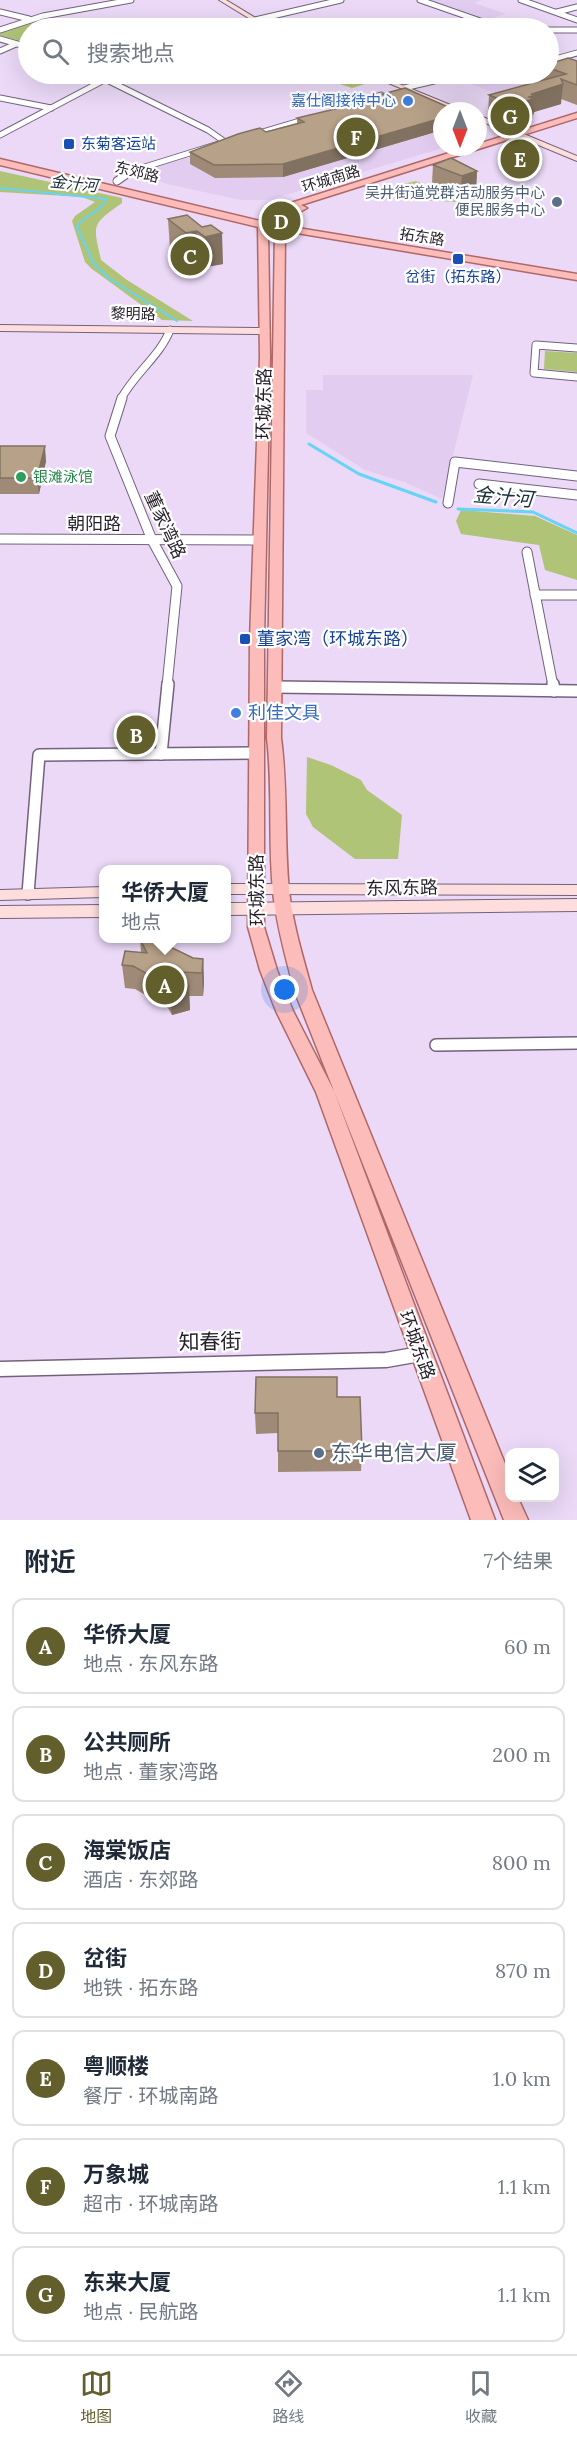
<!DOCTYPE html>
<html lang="zh">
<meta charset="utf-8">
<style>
:root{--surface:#fff;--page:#f6f6f7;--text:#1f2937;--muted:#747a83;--line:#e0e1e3;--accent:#635f2c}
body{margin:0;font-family:Lora,"Noto Sans SC",serif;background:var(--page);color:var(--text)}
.controls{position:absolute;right:18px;bottom:18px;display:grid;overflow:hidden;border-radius:12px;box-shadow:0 6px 24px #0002}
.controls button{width:54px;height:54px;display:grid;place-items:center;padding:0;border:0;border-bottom:2px solid var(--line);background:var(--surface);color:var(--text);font:30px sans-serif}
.compass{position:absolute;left:433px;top:102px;width:54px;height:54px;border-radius:50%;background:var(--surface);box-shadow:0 6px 24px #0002;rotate:180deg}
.you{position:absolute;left:285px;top:990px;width:21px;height:21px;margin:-15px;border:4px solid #fff;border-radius:50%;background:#1a73e8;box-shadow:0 0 0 9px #1a73e833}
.badge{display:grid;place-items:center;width:39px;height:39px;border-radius:50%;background:var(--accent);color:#fff;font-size:20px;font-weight:700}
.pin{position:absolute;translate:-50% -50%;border:3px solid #fff;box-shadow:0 2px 6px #0006}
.popup{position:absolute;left:99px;top:865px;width:132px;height:78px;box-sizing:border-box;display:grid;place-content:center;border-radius:12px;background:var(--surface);filter:drop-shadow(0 2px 4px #0005);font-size:20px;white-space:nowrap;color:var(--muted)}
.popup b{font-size:22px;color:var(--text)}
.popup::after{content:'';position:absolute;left:50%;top:100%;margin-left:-12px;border:12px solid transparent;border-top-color:var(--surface)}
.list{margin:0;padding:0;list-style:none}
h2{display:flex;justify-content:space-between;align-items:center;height:78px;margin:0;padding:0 24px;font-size:26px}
h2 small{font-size:20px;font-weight:400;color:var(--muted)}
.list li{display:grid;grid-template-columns:39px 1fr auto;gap:18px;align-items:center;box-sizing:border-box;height:96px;margin:0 12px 12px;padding:0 12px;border:2px solid var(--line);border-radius:12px}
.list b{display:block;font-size:22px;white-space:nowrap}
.list p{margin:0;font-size:20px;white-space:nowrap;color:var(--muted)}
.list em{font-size:20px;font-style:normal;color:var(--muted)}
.icon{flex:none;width:33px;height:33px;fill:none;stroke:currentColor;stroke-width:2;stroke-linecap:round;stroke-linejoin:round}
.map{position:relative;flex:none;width:577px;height:1520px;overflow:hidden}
.search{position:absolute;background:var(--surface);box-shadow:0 6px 24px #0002;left:18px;right:18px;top:18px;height:66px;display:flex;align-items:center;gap:15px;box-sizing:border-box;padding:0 21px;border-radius:33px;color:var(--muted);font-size:22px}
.sheet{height:834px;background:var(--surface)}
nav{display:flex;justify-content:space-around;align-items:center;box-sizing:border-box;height:84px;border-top:2px solid var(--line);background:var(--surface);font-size:16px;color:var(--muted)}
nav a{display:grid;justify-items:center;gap:3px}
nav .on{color:var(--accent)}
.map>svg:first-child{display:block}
.built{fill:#e2cdf1}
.green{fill:#afc477}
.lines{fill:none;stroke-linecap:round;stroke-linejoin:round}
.stream-far1{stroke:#65d4f6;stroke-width:2}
.stream{stroke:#65d4f6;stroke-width:3}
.street-far4-casing{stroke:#72627c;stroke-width:7}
.street-far3-casing{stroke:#72627c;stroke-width:9}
.street-far2-casing{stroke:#72627c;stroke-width:11}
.street-far1-casing{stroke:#72627c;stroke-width:14}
.street-casing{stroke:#72627c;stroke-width:17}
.secondary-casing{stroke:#72627c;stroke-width:2}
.primary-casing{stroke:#af6868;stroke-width:3}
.street-far4{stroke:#fff;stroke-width:5}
.street-far3{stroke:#fff;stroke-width:7}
.street-far2{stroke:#fff;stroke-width:9}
.street-far1{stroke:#fff;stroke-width:11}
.street{stroke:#fff;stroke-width:14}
.secondary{fill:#fededc;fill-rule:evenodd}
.primary{fill:#fcbcb9;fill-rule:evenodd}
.wall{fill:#9e8a76}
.shaded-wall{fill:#817160}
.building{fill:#b8a189;stroke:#817160;stroke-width:1.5}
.shop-dot{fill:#3f7fe0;stroke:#fff;stroke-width:2}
.transit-dot{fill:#1a4fb4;stroke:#fff;stroke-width:2}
.service-dot{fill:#5c6f8a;stroke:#fff;stroke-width:2}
.leisure-dot{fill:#2e9e5b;stroke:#fff;stroke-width:2}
.labels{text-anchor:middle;stroke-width:4.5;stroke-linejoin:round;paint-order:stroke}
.far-shop-label{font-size:15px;fill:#366cbe;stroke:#fff;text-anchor:end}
.far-transit-label{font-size:15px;fill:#164399;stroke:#fff;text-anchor:start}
.far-street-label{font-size:15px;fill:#251f29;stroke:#fff}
.far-service-label{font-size:15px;fill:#4e5e75;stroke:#fff;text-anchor:end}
.far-leisure-label{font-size:15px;fill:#27864d;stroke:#fff;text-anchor:start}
.far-water-label{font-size:16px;font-style:italic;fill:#1c3037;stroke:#fff}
.street-label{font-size:18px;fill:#251f29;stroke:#fff}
.transit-label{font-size:18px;fill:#164399;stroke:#fff;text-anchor:start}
.shop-label{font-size:18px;fill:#366cbe;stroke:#fff;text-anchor:start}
.water-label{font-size:20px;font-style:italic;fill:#1c3037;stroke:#fff}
.near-street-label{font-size:21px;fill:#251f29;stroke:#fff}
.near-service-label{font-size:21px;fill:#4e5e75;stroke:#fff;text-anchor:start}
</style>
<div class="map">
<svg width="577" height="1520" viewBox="0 0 577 1520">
<rect width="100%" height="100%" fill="#ebd9f7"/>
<g class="built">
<path d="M430 0H482L474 3 506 14 485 20Z"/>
<path d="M511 74H548L577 79 508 98 471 84 494 77 507 82 520 78Z"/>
<path d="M442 114V147H446L269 200H241L167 184 144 176 138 171 245 142Z"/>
<path d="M323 375H473L442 499 404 482 365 470 306 433V390H323Z"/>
</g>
<g class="green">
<path d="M29 23 51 28H28V43L0 36V32Z"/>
<path d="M321 74H350L365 84 352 88 313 75Z"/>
<path d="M0 171 122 198V203C91 225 93 224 101 260L127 280 193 321 162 320 92 269 85 262 72 221 75 216 95 202 82 197 0 192Z"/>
<path d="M416 181 459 202 419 200 395 186Z"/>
<path d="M545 351 577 353V372L544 369Z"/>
<path d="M461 510 535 516 577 535V580L545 570 539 545 461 534 456 521Z"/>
<path d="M307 757 331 765 361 780 367 790 402 815 398 859H355L313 827 306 814Z"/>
</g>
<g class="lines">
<path class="stream-far1" d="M0 188 106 199C101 213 84 214 77 227L94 264 110 279 177 321"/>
<g class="stream">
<path d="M309 444 359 474 436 502"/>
<path d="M458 509 533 512 577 533"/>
</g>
<g class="street-far4-casing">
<g id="street-far4">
<path d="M420 0 489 24 532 28"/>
<path d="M521 0 577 20"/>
<path d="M0 12 29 19"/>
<path d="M557 12 577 7"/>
<path d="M255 20 341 0"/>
<path d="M0 30 43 16 131 0"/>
<path d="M548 30H577"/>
<path d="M0 39 28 47"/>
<path d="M0 51 16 44"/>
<path d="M548 61 577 53"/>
<path d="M95 74 208 130 225 142 132 171 125 176"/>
<path d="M404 88 455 76 502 74"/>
<path d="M0 98 51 108"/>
<path d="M342 108 381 95"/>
<path d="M0 135 106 79"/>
<path d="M253 135 310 118"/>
</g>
</g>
<g class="street-far3-casing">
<g id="street-far3">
<path d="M117 181 127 174"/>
<path d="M577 348 536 345 534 373 577 377"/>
<path d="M121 399C134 374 160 356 170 330"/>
</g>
</g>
<g class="street-far2-casing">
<g id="street-far2">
<path d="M122 398 110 436 152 540 177 586 167 686"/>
<path d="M479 484 577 495"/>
<path d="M448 503 455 462 577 476"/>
<path d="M0 539 261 540"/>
<path d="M527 552 553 686"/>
<path d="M535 595H577"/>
</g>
</g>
<g class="street-far1-casing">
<g id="street-far1">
<path d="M553 684 554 691"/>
<path d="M275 687 577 691"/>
<path d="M161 754 168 684"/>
<path d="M28 894 39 755 258 753"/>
<path d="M436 1045 577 1043"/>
</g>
</g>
<g class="street-casing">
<path id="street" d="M0 1369 386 1360 420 1354"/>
</g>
<g class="secondary-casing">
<g id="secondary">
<path d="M219 0H226L272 28H265Z"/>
<path d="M367 74H375L465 111H455Z"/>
<path d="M478 115 577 156V161L478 120Z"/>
<path d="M0 325 265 328 270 331 265 334 0 331Z"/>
<path d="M226 884 577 885V895L226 894Z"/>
<path d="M104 887V897L0 900V890Z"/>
<path d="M577 899V911L226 915V903Z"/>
<path d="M104 905V917L0 918V906Z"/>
</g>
</g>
<g class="primary-casing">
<path id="primary" d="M577 113V118L301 205 307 208 296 214 286 226 577 274V280L285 231 281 738C288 789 284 840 289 891 293 925 303 957 312 990L510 1476V1498H518L528 1520H504L294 990C286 957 276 924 273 891 268 840 273 789 267 738L275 230 268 229 270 356 264 640V927L277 970 293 1011 334 1091 495 1520H471L316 1092 276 1011 260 970 248 927 250 640 260 356 258 227 0 165V159L260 221 263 216 278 207 468 147H478V144ZM297 207 290 210 278 225 268 223C274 214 287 210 297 207Z"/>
</g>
<use href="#street-far4" class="street-far4"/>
<use href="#street-far3" class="street-far3"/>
<use href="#street-far2" class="street-far2"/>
<use href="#street-far1" class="street-far1"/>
<use href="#street" class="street"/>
<use href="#secondary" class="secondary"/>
<use href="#primary" class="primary"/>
</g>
<g class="wall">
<path d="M577 61V105L561 99V104L534 112 532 119 516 123H506L488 115 489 95 541 81 542 74H549V64Z"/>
<path d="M465 74H484V80L472 83 464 80Z"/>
<path d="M368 98 442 111V130L283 177 215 178 190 164V152L297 123V118L367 101Z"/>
<path d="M433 165 477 171 476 189 460 194 432 183Z"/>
<path d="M168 219 202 227 223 264 206 267 198 261 187 264 170 249Z"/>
<path d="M0 446 46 461 39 494H0Z"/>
<path d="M140 939 160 942 193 958 203 959 204 982 203 996H189L190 1010 172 1015 168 1008 135 989 125 988 122 965 141 952Z"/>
<path d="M337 1397 362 1451 361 1471 278 1472V1433L256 1434 255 1413Z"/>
</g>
<g class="shaded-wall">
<path d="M473 74H484V80L472 83Z"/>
<path d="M563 84 561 104 534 112 532 119 516 123 518 103 532 94Z"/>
<path d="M442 118V130L283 177V164Z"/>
<path d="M477 171 476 189 460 194 462 176Z"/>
<path d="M197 231 198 261 187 264 186 233Z"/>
<path d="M222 233 223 264 206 267 205 237Z"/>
<path d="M45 446 46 461 39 494 37 478Z"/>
<path d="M203 959 204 982 203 996 202 973Z"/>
<path d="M189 986 190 1010 172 1015 170 992Z"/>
</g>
<g class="building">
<path d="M568 58 577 61V85L561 79 563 84 532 94 535 95 529 97 534 99 518 103H508L489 95 566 74 549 68V64Z"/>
<path d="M405 88 448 107V111H442V118L283 164 214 165 190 152 238 134 260 128 266 132 304 122 297 118 373 100 368 98Z"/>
<path d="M451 158 477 171 462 176 433 165Z"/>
<path d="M187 215 202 227 211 225 222 233 205 237 197 231 186 233 168 219Z"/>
<path d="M0 446H45L37 478H0Z"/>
<path d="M140 939H159L160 942 193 958 203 959 202 973 181 972 189 986 170 992 166 984 133 966 122 965 125 951 147 953Z"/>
<path d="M256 1377H337V1397H360L362 1451H278V1413H255Z"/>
</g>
<g class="shop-dot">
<circle cx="408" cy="101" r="6"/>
<circle cx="236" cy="713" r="6"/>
</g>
<g class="transit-dot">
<rect x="63" y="138" width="12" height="12" rx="3"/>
<rect x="452" y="253" width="12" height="12" rx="3"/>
<rect x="239" y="633" width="12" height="12" rx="3"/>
</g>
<g class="service-dot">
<circle cx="557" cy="202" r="6"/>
<circle cx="319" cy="1453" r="6"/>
</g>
<circle class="leisure-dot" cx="21" cy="477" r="6"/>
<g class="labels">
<g class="far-shop-label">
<text x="396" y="106">嘉仕阁接待中心</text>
</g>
<g class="far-transit-label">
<text x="81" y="149">东菊客运站</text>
<text x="458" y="282" text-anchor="middle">岔街（拓东路）</text>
</g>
<g class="far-street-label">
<text transform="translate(137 172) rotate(14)" y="5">东郊路</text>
<text transform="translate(331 179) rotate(-17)" y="5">环城南路</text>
<text transform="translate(422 237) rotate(9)" y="5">拓东路</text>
<text transform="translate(133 314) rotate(1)" y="5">黎明路</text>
</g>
<g class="far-service-label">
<text x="545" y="198">吴井街道党群活动服务中心<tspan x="545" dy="17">便民服务中心</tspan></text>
</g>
<g class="far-leisure-label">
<text x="33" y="482">银滩泳馆</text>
</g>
<g class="far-water-label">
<text transform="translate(74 183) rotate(6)" y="6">金汁河</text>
</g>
<g class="street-label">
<text transform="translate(264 404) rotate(-89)" y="6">环城东路</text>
<text x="94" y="530">朝阳路</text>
<text transform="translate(165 525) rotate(65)" y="6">董家湾路</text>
<text transform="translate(402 888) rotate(-1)" y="6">东风东路</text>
<text transform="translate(257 890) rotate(-91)" y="6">环城东路</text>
<text transform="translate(417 1345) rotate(70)" y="6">环城东路</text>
</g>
<g class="transit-label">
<text x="257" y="645">董家湾（环城东路）</text>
</g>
<g class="shop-label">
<text x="248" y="719">利佳文具</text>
</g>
<g class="water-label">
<text transform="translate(503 497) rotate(5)" y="7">金汁河</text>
</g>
<g class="near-street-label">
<text transform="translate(210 1342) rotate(-1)" y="7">知春街</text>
</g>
<g class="near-service-label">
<text x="331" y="1460">东华电信大厦</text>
</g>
</g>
</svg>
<div class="controls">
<button><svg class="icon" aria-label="layers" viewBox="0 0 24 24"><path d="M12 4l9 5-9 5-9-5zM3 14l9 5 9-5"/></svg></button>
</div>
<svg class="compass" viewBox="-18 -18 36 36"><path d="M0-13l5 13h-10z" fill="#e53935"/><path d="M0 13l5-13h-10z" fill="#747a83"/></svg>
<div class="you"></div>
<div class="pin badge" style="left:165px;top:985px">A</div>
<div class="popup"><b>华侨大厦</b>地点</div>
<div class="pin badge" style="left:136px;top:735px">B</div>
<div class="pin badge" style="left:190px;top:256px">C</div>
<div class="pin badge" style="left:281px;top:221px">D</div>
<div class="pin badge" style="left:520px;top:159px">E</div>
<div class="pin badge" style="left:356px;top:137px">F</div>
<div class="pin badge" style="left:510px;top:116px">G</div>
<div class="search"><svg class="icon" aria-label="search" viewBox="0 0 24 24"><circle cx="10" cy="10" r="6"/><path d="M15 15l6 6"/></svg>搜索地点</div>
</div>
<section class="sheet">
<h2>附近<small>7个结果</small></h2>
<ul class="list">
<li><span class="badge">A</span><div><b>华侨大厦</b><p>地点 · 东风东路</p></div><em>60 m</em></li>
<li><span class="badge">B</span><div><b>公共厕所</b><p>地点 · 董家湾路</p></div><em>200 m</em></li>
<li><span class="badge">C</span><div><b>海棠饭店</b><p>酒店 · 东郊路</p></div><em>800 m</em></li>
<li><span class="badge">D</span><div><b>岔街</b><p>地铁 · 拓东路</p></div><em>870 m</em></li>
<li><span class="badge">E</span><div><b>粤顺楼</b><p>餐厅 · 环城南路</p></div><em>1.0 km</em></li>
<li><span class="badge">F</span><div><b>万象城</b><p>超市 · 环城南路</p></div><em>1.1 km</em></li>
<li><span class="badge">G</span><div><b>东来大厦</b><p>地点 · 民航路</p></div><em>1.1 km</em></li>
</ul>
</section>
<nav>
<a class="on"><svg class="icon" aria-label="map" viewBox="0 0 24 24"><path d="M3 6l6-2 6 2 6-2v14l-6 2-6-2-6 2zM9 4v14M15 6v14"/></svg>地图</a>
<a><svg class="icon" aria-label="directions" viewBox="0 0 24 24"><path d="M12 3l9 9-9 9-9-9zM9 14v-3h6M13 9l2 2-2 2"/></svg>路线</a>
<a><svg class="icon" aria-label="saved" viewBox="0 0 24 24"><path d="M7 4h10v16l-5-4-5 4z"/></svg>收藏</a>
</nav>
